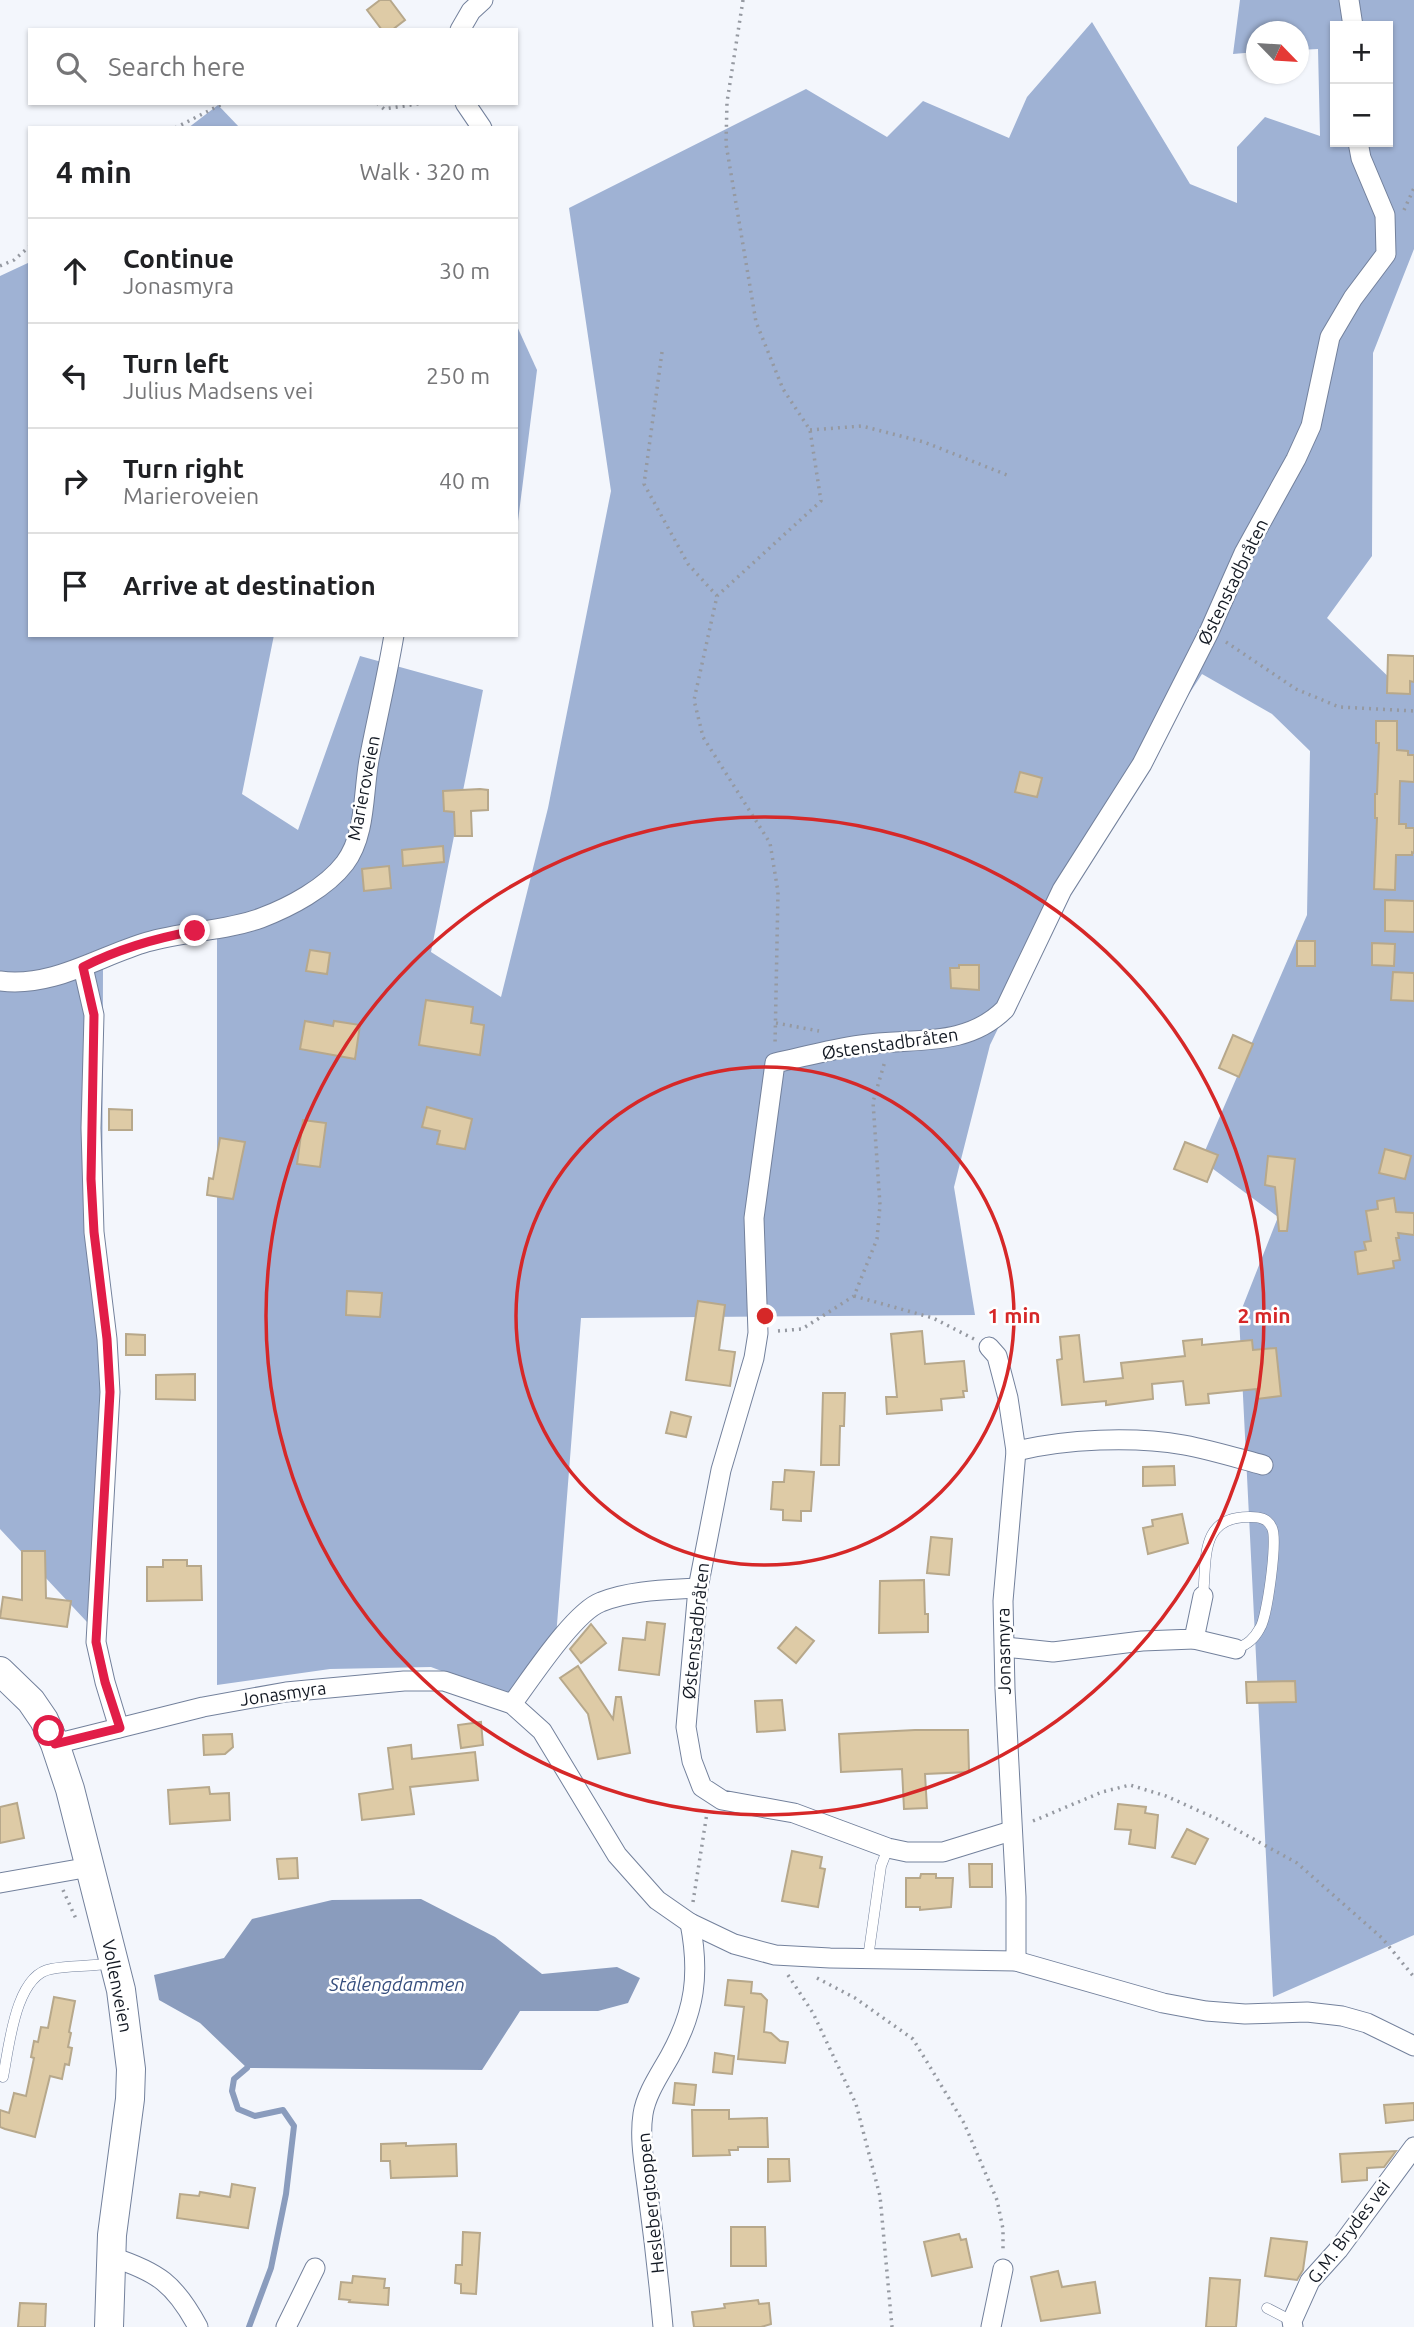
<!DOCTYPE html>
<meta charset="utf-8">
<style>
:root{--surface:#fff;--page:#f6f6f6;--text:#202124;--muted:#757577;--line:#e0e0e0}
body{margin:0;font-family:Ubuntu,sans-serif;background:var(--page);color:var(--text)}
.controls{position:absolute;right:21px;top:21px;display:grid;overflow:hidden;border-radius:0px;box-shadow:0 2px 5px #0004}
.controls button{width:63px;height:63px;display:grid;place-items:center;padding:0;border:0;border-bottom:2px solid var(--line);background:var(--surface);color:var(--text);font:35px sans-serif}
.compass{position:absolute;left:1246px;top:21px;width:63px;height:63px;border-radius:50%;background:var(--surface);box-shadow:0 2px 5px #0004;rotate:115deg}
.stop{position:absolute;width:21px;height:21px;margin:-16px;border:5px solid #e11d48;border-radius:50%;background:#fff}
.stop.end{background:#e11d48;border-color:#fff;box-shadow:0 2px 7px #0008}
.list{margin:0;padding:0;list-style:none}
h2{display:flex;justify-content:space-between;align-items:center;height:91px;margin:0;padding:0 28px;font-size:30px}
h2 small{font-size:23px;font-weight:400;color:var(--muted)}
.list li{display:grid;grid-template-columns:46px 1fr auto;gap:21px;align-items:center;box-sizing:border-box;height:105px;padding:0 28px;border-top:2px solid var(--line)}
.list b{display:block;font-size:26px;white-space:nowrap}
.list p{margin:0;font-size:23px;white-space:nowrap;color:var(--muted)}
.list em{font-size:23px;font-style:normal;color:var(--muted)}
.icon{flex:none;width:38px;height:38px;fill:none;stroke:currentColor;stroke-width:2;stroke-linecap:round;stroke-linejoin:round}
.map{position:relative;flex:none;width:1414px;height:2327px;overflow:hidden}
.search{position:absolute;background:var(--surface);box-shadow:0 2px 5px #0004;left:28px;top:28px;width:490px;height:77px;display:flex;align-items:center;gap:18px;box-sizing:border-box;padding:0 24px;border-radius:0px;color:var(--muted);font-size:26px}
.panel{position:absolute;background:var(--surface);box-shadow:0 2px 5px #0004;left:28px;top:126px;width:490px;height:511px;border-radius:0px}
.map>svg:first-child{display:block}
.forest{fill:#9fb2d4;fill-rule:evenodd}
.water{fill:#8a9cbd}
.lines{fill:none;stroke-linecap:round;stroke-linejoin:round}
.stream{stroke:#8a9cbd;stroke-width:6}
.building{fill:#decba6;stroke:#b7a88b;stroke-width:2}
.lane-casing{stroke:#73819c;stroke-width:11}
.street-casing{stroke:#73819c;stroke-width:21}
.secondary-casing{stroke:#73819c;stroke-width:30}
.path{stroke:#9599a1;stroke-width:3.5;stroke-dasharray:2 5;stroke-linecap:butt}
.lane{stroke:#fff;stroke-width:10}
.street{stroke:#fff;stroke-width:19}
.secondary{stroke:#fff;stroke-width:28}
.route{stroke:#e11d48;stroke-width:9}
.ring{fill:none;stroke:#d62828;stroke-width:3.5}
.labels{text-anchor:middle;stroke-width:5;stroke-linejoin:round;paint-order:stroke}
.street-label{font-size:18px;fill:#131923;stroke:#fff}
.water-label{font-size:19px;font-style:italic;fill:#364e7d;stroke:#fff}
.centre{fill:#d62828;stroke:#fff;stroke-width:3.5}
.ring-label{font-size:21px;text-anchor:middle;font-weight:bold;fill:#d62828;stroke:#fff;stroke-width:5;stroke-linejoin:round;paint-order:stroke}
</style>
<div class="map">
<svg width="1414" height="2327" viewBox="0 0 1414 2327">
<rect width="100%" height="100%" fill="#f3f6fc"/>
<g class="forest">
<path d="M1240 0H1414V249L1373 353 1372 556 1327 618 1396 684 1414 679V1935L1273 1997 1239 1316 1278 1217 1201 1160 1307 915 1310 751 1272 714 1202 674 1076 868 990 1045 954 1187 975 1315 581 1318 556 1637 511 1697 431 1667 330 1669 217 1685V929L103 967 101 1637 0 1529V276L30 262V635H274L242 794 298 830 360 656 483 690 431 952 501 997 548 808 611 491 569 208 806 89 887 137 923 101 1009 138 1027 97 1092 22 1190 184 1237 203V147L1265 117 1320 136 1318 49 1299 50 1298 32H1256V52L1233 54ZM1335 26H1388V142H1335Z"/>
<path d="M218 105 240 128H188Z"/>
<path d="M516 324 537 370 516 537Z"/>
</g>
<path class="water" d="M421 1899 495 1937 542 1974 617 1967 640 1978 628 2003 598 2011H520L482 2070 247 2068 200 2023 159 2000 154 1975 224 1958 252 1919 332 1900Z"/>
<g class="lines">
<path class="stream" d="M247 2068 234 2079 232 2091 238 2109 255 2116 283 2110 294 2126 286 2194 271 2268 249 2327"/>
</g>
<g class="building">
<path d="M380 0H390L405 20 392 30H382L367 10Z"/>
<path d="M1388 655 1414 656V682L1410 681V694L1387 693Z"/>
<path d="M1376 721H1397V750L1408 751V755H1414V782L1400 781 1399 824H1406V828H1414V853L1412 852V855H1396L1395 890 1374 889 1377 818H1375V794H1377L1379 743H1376Z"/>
<path d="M1020 772 1042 778 1037 797 1015 792Z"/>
<path d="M480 789 488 790V810L471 811 472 836H455L454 812 444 811 443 791Z"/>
<path d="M443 846 444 862 403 866 402 850Z"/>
<path d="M389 866 391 888 364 891 362 869Z"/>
<path d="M1385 900 1414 901V932L1385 931Z"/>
<rect x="1297" y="941" width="18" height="25"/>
<path d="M1372 943 1395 944 1394 966 1372 965Z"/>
<path d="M310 950 330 953 327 974 306 971Z"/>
<path d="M959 965H979V990L951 988 950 968H959Z"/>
<path d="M1393 972 1414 973V1001L1391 1000Z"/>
<path d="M426 1000 473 1007 471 1023 484 1025 480 1055 419 1045Z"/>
<path d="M305 1021 333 1026 334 1021 360 1025 355 1059 300 1049Z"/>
<path d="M1233 1035 1253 1044 1239 1077 1219 1068Z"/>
<path d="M427 1107 472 1119 465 1149 437 1144 440 1131 422 1127Z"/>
<path d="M109 1109 132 1110V1130H109Z"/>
<path d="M303 1120 326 1123 320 1167 297 1164Z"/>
<path d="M220 1138 245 1142 233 1199 207 1195 209 1178 213 1179Z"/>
<path d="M1185 1142 1218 1155 1207 1182 1174 1169Z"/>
<path d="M1385 1149 1411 1156 1405 1179 1379 1173Z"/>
<path d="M1268 1156 1295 1159 1287 1231H1279L1275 1187 1265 1185Z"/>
<path d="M1394 1198 1396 1212 1414 1213V1235L1398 1233 1399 1238H1396L1400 1260 1393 1261 1394 1268 1358 1274 1355 1252 1366 1250 1364 1242 1371 1241 1366 1211 1378 1209 1377 1201Z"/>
<path d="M347 1291 382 1293 380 1317 346 1315Z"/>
<path d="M698 1301 725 1305 719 1350 735 1352 730 1386 686 1380Z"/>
<path d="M922 1331 925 1364 964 1361 967 1391H963L964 1397 941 1399 942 1410 887 1414 886 1397H897L891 1334Z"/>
<path d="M126 1334 145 1335V1355H126Z"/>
<path d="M1079 1335 1084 1382 1123 1378 1121 1363 1185 1356 1183 1341 1202 1339V1345L1252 1340 1253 1350 1276 1348 1281 1396 1257 1399 1256 1389 1208 1394 1209 1403 1186 1405 1183 1381 1152 1384 1153 1399 1106 1405V1401L1062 1405 1057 1360 1062 1359 1060 1337Z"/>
<path d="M195 1374V1400L156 1399V1375Z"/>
<path d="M823 1393H845L844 1426H840L839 1465H821Z"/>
<path d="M671 1412 691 1417 686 1437 666 1433Z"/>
<path d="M1174 1466 1175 1485 1143 1486V1467Z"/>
<path d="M785 1470 814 1472 811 1511H801V1521L783 1520V1510L771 1509 773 1482H784Z"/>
<path d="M1182 1514 1188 1543 1148 1554 1143 1528 1153 1526 1152 1520Z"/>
<path d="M931 1537 952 1539 949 1575 927 1573Z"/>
<path d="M22 1551H45L46 1598 71 1601 67 1627 0 1618 3 1597 22 1600Z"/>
<path d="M163 1560H187V1566H201L202 1600 147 1601V1567H163Z"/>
<path d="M924 1580 925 1614H928V1632L879 1633 880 1581Z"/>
<path d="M647 1622 665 1624 659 1675 619 1670 623 1638 645 1640Z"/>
<path d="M591 1624 606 1643 581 1663 570 1649Z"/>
<path d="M796 1627 814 1641 796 1663 778 1648Z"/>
<path d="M578 1666 613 1719 616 1697H621L630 1753 598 1759 588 1714 560 1678Z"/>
<path d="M1295 1681 1296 1702 1247 1703 1246 1682Z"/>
<path d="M782 1700 785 1730 757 1732 755 1701Z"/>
<path d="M481 1722 483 1745 461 1748 458 1725Z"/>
<path d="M915 1730H968L969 1772 925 1774 927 1808 904 1809 902 1769 841 1772 839 1734Z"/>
<path d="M232 1734 233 1747 225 1754 204 1755 203 1735Z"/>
<path d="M411 1745 412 1759 475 1752 478 1780 410 1787 414 1814 362 1820 359 1794 393 1789 388 1748Z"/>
<path d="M209 1787 210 1794 229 1793 230 1820 170 1824 168 1790Z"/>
<path d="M17 1803 24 1838 0 1843V1807Z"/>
<path d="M1118 1804 1146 1807 1145 1813 1158 1815 1155 1848 1129 1844 1131 1830 1115 1829Z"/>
<path d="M1187 1829 1208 1839 1195 1864 1172 1857Z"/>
<path d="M792 1851 822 1857 820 1868 825 1869 818 1907 782 1901Z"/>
<path d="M297 1858 298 1878 279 1879 277 1859Z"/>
<path d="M969 1864H992V1887H970Z"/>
<path d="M921 1874H936V1878H953L951 1907 920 1910V1907H906V1878H920Z"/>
<path d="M728 1980 752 1982 751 1993 761 1994 767 2000 764 2032 771 2033 780 2041 788 2042 785 2063 738 2059 744 2007 725 2005Z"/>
<path d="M54 1997 75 2001 69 2032 71 2033 68 2047 72 2048 69 2065 65 2064 62 2079 50 2076 35 2137 5 2129 0 2127V2110L9 2113 14 2093 26 2096 34 2058 31 2057 34 2041 38 2042 41 2027 48 2028Z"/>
<path d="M715 2053 734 2056 732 2074 713 2072Z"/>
<path d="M675 2083 696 2085 694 2105 673 2103Z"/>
<path d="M1414 2103V2120L1386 2123 1384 2105Z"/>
<path d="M692 2110H729V2119L767 2118 768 2147H738V2150H729L730 2155 693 2156Z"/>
<path d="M406 2143V2146L456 2144 457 2176 391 2178 390 2161H381V2144Z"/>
<path d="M1396 2151 1384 2167 1367 2168V2180L1342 2182 1340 2154Z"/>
<path d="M768 2159H789L790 2181 768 2182Z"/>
<path d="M232 2184 255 2188 248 2228 177 2218 180 2194 199 2196 200 2192 230 2197Z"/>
<path d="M731 2227H765L766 2266H731Z"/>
<path d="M463 2232 480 2233 476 2294 461 2293V2284L455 2283 456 2265H462Z"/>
<path d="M959 2234 961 2240 966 2239 972 2267 932 2276 924 2242Z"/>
<path d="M1271 2238 1307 2242 1303 2270 1297 2280 1265 2276Z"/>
<path d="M1058 2271 1062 2287 1095 2282 1100 2313 1041 2321 1031 2277Z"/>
<path d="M353 2276 385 2279 384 2288H389L388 2305 349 2302 350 2300 339 2299 341 2282 352 2283Z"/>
<path d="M1210 2278 1240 2280 1236 2327H1206Z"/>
<path d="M758 2300 759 2304 769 2303 771 2324 761 2327H694L692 2312 725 2308 724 2304Z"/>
<path d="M20 2303 46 2304 45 2327H18Z"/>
</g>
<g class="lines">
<g class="lane-casing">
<g id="lane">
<path d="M1203 1596C1207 1559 1199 1516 1250 1517 1259 1517 1268 1518 1272 1528 1278 1539 1267 1618 1260 1628 1254 1639 1248 1644 1236 1649"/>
<path d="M868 1958 881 1866 888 1848"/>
<path d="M3 2077C9 2048 15 1975 51 1969 71 1965 91 1967 111 1963"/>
<path d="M1267 2308 1292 2321"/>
</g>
</g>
<g class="street-casing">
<g id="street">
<path d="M1349 0 1353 26"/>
<path d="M460 30 471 11 483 0"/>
<path d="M465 103 482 128"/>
<path d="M83 967 94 1015 91 1128 94 1232 107 1339 110 1392 96 1642 105 1682 119 1728"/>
<path d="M0 981C53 988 99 956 147 942 185 931 225 931 261 918 290 907 326 888 345 863 366 835 363 793 369 760 377 718 387 677 394 635"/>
<path d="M989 1347 997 1356 1008 1398 1016 1451 1003 1601 1005 1689 1016 1897V1961"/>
<path d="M1016 1451C1066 1439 1133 1436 1184 1445 1211 1450 1237 1458 1263 1465"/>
<path d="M1194 1639 1236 1649"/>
<path d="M1005 1647 1053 1652 1142 1641 1194 1639 1203 1596"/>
<path d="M512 1704C530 1680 574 1612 601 1602 631 1590 666 1590 698 1588"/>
<path d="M55 1744 203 1707 286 1692 404 1681H444L512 1704 542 1731 617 1855 657 1900 690 1923 734 1944 775 1955 830 1958 1016 1961 1163 2003 1206 2011 1245 2014 1307 2012 1342 2016 1367 2023 1414 2046"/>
<path d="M1011 1831 943 1852H907L888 1848 794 1813 722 1800 702 1787 692 1761 686 1727 698 1588 721 1470 754 1358 758 1333 754 1218 775 1063C803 1057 832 1049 861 1045 912 1037 965 1049 1005 1009L1062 890 1142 764 1209 632 1244 553 1296 459 1311 426 1330 337 1353 298 1386 254 1385 215 1361 158 1358 142"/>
<path d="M0 1883 90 1867"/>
<path d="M112 2257C158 2272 175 2284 198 2327"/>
<path d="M286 2327 315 2268"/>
<path d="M663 2327C659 2283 654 2238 648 2194 645 2168 639 2140 643 2114 646 2094 660 2074 670 2056 695 2011 700 1974 690 1923"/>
<path d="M991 2327 1003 2269"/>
<path d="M1293 2327 1292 2321 1310 2281 1338 2250 1414 2147"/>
</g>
</g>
<g class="secondary-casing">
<path id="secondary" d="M0 1671 31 1701 44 1720 55 1744 70 1789 121 1990 131 2069 130 2099 112 2235 109 2327"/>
</g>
<g class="path">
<path d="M743 0 727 102 726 144 756 322 783 389 810 430 821 501 717 596 694 700 703 737 770 843 778 892 775 1045"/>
<path d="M377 103 384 109 424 103"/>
<path d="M175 128 224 103"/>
<path d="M1404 210 1414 188"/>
<path d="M0 266 14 260 30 246"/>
<path d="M662 352 644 484 688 564 717 596"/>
<path d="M810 430 862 426 924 442 1007 475"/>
<path d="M1226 642 1296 689 1339 707 1414 711"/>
<path d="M776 1023 819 1031"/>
<path d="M854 1296 933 1318 974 1339"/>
<path d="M778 1331 802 1329 854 1296 877 1239 880 1205 873 1102 885 1061"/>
<path d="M1033 1821 1102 1792 1130 1785 1166 1796 1217 1819 1297 1863 1382 1938 1414 1977"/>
<path d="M63 1890 77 1921"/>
<path d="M693 1902 707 1813"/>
<path d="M788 1975 813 2013 856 2104 880 2196 892 2327"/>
<path d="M817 1978 855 1998 913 2039 964 2123 997 2200 1003 2229V2249"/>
</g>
<use href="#lane" class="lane"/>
<use href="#street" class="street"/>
<use href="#secondary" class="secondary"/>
</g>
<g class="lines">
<path class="route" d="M49 1731 55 1744 120 1728 105 1682 96 1642 110 1392 107 1339 94 1232 91 1179 94 1015 83 967C118 949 156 938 195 931"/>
</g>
<g class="ring">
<circle cx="765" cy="1316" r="249"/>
<circle cx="765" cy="1316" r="499"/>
</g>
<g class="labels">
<g class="street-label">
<text transform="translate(1233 582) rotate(-64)" y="6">Østenstadbråten</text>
<text transform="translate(364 788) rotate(-79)" y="6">Marieroveien</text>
<text transform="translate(890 1044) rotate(-8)" y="6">Østenstadbråten</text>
<text transform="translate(696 1631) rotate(-84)" y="6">Østenstadbråten</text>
<text transform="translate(1004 1651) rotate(-91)" y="6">Jonasmyra</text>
<text transform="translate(283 1694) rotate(-8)" y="6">Jonasmyra</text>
<text transform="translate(117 1986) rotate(79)" y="6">Vollenveien</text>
<text transform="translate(651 2203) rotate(-96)" y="6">Heslebergtoppen</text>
<text transform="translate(1349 2232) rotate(-53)" y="6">G.M. Brydes vei</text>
</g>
<g class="water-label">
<text x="397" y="1991">Stålengdammen</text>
</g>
</g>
<circle cx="765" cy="1316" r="10" class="centre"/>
<g class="ring-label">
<text x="1014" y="1323">1 min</text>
<text x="1264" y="1323">2 min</text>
</g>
</svg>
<div class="controls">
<button>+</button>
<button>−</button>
</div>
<svg class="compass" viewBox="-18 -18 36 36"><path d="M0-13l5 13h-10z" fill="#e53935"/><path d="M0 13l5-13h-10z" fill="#757577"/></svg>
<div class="stop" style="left:49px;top:1731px"></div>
<div class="stop end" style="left:195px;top:931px"></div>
<div class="search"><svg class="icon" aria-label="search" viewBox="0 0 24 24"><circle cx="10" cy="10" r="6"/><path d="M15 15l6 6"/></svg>Search here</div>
<section class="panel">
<h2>4 min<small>Walk · 320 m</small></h2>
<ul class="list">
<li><svg class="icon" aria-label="ahead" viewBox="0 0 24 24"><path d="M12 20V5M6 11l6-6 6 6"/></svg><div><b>Continue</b><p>Jonasmyra</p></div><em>30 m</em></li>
<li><svg class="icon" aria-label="left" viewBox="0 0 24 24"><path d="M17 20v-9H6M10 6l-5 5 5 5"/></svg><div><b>Turn left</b><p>Julius Madsens vei</p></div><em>250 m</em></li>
<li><svg class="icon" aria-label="right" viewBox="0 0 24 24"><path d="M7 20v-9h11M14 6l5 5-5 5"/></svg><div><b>Turn right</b><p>Marieroveien</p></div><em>40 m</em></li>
<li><svg class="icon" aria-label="arrive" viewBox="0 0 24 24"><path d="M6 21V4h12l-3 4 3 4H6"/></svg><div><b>Arrive at destination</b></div></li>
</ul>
</section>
</div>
